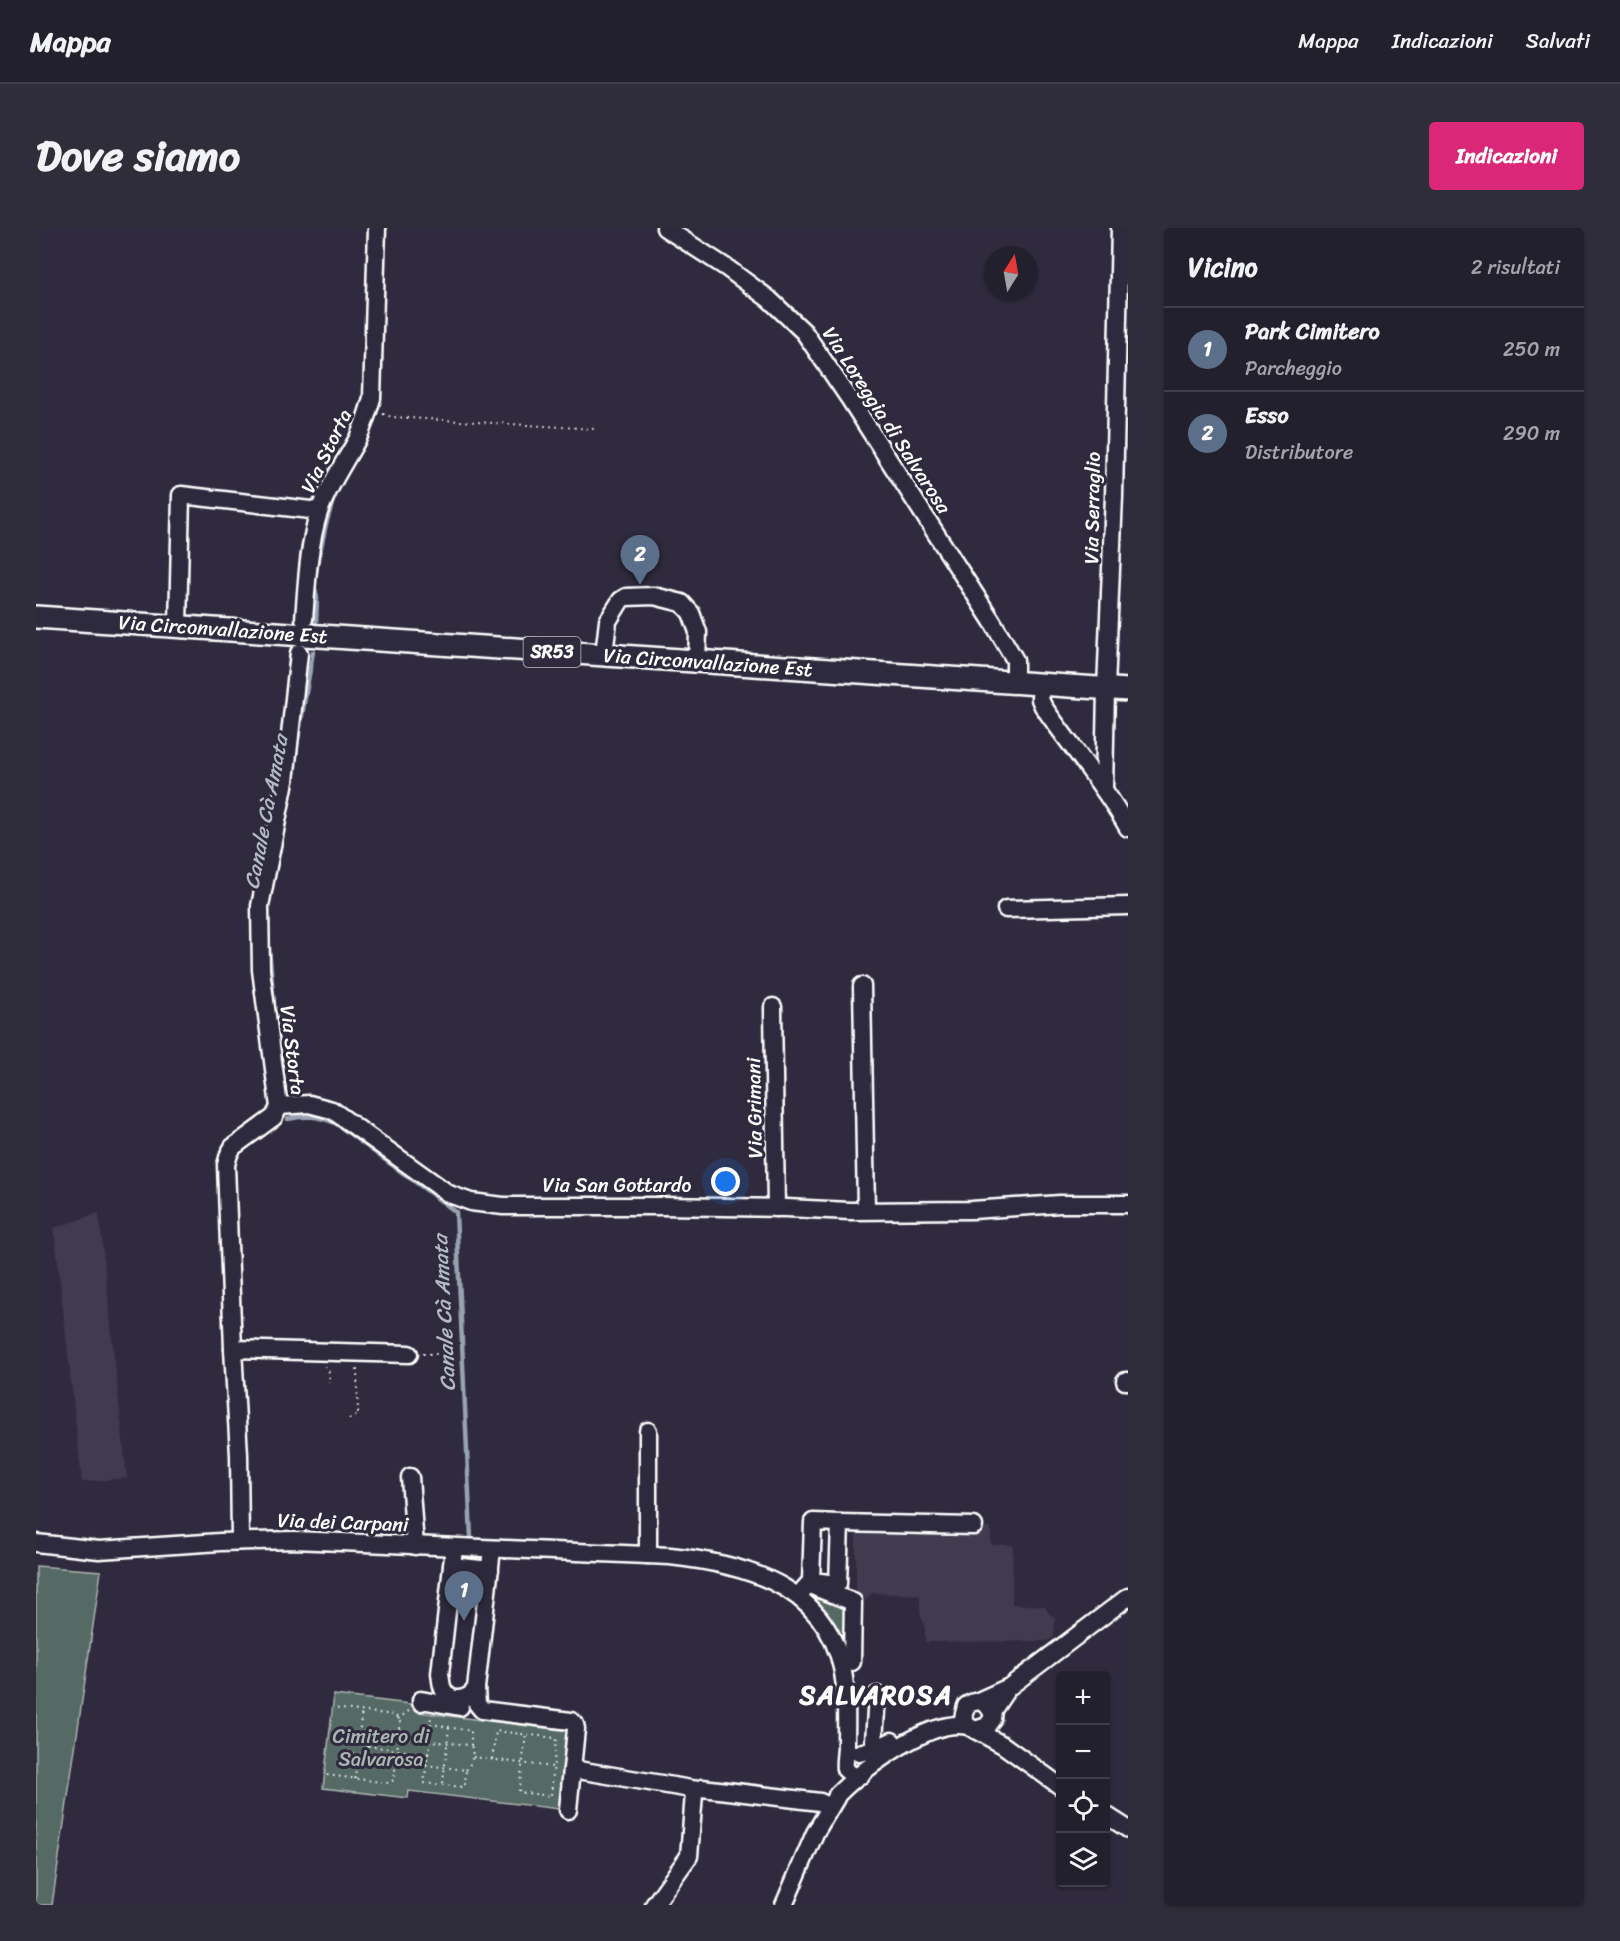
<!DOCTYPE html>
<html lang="it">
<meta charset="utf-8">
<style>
:root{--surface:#23202e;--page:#2f2d3a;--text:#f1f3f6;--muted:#a3a3aa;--line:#403e4a;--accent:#db2777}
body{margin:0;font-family:Sriracha,sans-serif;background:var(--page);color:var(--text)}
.controls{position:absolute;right:18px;bottom:18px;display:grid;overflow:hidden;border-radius:6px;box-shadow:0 2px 4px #0004}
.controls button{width:54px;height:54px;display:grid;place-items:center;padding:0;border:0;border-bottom:2px solid var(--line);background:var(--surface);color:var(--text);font:30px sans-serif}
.compass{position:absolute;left:948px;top:18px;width:54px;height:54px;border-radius:50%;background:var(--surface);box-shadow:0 2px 4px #0004;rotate:11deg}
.you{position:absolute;left:690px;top:954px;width:21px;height:21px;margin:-15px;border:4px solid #fff;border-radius:50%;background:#1a73e8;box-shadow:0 0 0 9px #1a73e833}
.badge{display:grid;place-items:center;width:39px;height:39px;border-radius:50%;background:var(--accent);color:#fff;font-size:20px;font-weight:700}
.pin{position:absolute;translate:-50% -50px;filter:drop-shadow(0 2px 3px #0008)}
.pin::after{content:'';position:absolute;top:32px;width:21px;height:18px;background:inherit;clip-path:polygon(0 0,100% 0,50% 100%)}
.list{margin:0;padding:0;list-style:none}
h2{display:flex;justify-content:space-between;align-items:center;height:78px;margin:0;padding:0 24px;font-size:26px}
h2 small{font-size:20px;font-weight:400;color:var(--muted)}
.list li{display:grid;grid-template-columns:39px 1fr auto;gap:18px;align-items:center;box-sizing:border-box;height:84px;padding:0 24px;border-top:2px solid var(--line)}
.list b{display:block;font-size:22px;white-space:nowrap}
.list p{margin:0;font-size:20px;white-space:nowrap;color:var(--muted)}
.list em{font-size:20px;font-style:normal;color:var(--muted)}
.icon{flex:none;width:33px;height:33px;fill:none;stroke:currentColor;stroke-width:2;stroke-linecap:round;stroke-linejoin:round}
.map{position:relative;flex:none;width:1092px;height:1677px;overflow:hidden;border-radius:6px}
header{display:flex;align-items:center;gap:36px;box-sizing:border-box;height:84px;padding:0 30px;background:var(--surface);border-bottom:2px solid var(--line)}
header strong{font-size:28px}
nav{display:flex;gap:33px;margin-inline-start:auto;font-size:21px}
.intro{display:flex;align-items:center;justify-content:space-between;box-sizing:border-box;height:144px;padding:0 36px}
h1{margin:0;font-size:42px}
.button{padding:15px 27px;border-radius:6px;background:var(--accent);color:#fff;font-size:21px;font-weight:700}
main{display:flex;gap:36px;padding:0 36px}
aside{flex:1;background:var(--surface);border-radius:6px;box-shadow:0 2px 4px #0004}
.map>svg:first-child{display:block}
.built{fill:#413a4f}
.green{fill:#576b65;stroke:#abb5b2;stroke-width:1.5}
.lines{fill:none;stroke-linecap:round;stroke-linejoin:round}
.stream{stroke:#98a3b2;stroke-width:4.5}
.minor-casing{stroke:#fff;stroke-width:21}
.major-casing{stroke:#fff;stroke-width:26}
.path{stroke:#fff;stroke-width:2;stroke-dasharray:1.5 4.5;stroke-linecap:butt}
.minor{stroke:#2f2a3d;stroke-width:16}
.major{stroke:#2f2a3d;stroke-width:21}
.labels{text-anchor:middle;stroke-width:6;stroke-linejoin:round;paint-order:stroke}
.shield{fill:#2f2a3d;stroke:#c1bfc5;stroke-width:1.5}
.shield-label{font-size:18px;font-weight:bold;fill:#fff}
.street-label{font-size:20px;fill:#fff;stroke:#2f2a3d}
.park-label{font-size:20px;fill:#abb5b2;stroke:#2f2a3d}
.water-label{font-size:21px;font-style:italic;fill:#b2bac5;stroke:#2f2a3d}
.district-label{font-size:26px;font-weight:bold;letter-spacing:1.5px;fill:#fff;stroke:#2f2a3d}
</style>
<header>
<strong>Mappa</strong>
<nav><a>Mappa</a><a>Indicazioni</a><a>Salvati</a></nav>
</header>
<div class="intro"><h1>Dove siamo</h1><a class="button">Indicazioni</a></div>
<main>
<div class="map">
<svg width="1092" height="1677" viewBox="0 0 1092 1677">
<rect width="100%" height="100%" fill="#2f2a3d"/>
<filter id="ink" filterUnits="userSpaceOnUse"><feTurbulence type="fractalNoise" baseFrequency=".0167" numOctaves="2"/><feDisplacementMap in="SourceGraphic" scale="12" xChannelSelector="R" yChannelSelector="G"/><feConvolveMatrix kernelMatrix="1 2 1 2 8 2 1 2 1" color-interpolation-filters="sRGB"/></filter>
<g filter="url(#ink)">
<g class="built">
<path d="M63 985 91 1250 46 1254 18 1000Z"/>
<path d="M820 1298 955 1300V1317H977L976 1376 1009 1378 1013 1386 1019 1389 1018 1409 1011 1413 889 1414V1400L884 1384V1367L836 1365 830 1372H820Z"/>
</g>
<g class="green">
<path d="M0 1338 65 1343 16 1677H0Z"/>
<path d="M778 1365 814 1377 813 1407 802 1406 789 1385 775 1368Z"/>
<path d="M298 1467 374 1476 382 1484 533 1503 523 1581 373 1563 372 1570 287 1560Z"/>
</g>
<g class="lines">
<g class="stream">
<path d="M279 348 290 296 298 269"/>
<path d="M278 356 281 370 280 395"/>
<path d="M260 522 277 424"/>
<path d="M232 710 238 776"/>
<path d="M252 891C270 887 282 888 299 895L420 984 435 1310"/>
</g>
<g class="minor-casing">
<g id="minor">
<path d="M629 0 691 40 733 71 768 104 813 170 956 393 979 432V454"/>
<path d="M268 391C271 355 272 319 283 284 292 258 309 234 322 210 328 197 332 184 336 170L341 0"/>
<path d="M142 398 145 267 283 283"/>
<path d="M568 427 572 393 585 372 590 369 618 368 646 375 655 385 662 404 661 433"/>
<path d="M1005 456 1004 471 1007 478C1035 519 1068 557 1092 600"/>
<path d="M1068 562 1070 461 1078 268 1084 0"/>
<path d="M970 681 1092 678"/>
<path d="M826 758 830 982"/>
<path d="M737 779 740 980"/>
<path d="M243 878 273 876 296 882 413 966 435 974 467 978H626L750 980 814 983 936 982 1024 976H1092"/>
<path d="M197 1121 373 1126"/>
<path d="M1089 1153H1092"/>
<path d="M374 1249 379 1318"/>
<path d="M804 1295 938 1298"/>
<path d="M204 1313 203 1227 197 1121 190 937 193 926 197 919 238 889 243 879 225 742 224 678 249 553 263 425"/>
<path d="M0 1315 63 1322 184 1314 258 1312 634 1328C717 1337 799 1361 809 1458 811 1478 810 1498 810 1518 810 1526 808 1533 809 1541L817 1548 825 1547"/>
<path d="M418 1320 404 1446C405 1451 405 1457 407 1461 414 1477 433 1472 440 1460L456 1321"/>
<path d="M612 1327V1203"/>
<path d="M416 1338 454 1342"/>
<path d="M781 1360 817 1374 816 1434"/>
<path d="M762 1368 775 1353 777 1294 804 1295 802 1356 775 1353"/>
<path d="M440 1460 441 1476 446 1482 535 1493 539 1496 540 1501 536 1541 661 1562"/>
<path d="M942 1473 973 1459 1092 1369"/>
<path d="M385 1474V1472L424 1479"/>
<path d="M956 1485C951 1473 941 1470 930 1478L927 1490 932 1498 939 1502 951 1498 956 1491 957 1482 971 1461"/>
<path d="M939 1502 967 1517 1024 1558"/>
<path d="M838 1513 841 1467"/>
<path d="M823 1525 841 1520 856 1513"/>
<path d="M801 1567C826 1542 894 1489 932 1498"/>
<path d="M532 1582 536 1541"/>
<path d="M1070 1587 1092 1601"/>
<path d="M618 1677 653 1628 658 1566 661 1562 666 1560 784 1574 794 1579"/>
<path d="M748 1677 779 1605 800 1570"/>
</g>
</g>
<g class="major-casing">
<path id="major" d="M0 389 1092 462"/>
</g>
<g class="path">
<path d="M347 186 356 189 559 201"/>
<path d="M387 1126H417"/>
<path d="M289 1138 293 1144 294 1155"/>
<path d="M313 1191 322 1187 321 1140"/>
<path d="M362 1491 374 1482"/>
<path d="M323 1506 326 1483"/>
<circle cx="321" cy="1517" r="10"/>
<path d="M332 1518 392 1526 388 1555 427 1559 429 1557 430 1542 390 1537"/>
<path d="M392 1526 394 1513 435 1517V1503L394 1496 395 1489"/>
<path d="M437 1529 517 1539"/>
<path d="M456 1531 460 1503 520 1510 515 1568 483 1564 490 1506"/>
<path d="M430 1542C437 1533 438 1528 435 1517"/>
<path d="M291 1547 353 1555 358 1552 364 1494 359 1487 297 1480"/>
<path d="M319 1551 321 1527"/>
<path d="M407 1555 413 1499"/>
</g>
<use href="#minor" class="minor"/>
<use href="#major" class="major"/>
</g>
</g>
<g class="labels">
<rect class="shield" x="487.5" y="409" width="57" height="30" rx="4.5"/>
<g class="shield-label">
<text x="516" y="430">SR53</text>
</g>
<g class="street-label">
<text transform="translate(851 192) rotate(57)" y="7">Via Loreggia di Salvarosa</text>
<text transform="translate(290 223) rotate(-64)" y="7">Via Storta</text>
<text transform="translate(1056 280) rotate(-89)" y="7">Via Serraglio</text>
<text transform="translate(187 401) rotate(4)" y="7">Via Circonvallazione Est</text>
<text transform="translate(672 434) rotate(4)" y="7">Via Circonvallazione Est</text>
<text transform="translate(257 822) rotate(83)" y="7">Via Storta</text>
<text transform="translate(718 880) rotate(-91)" y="7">Via Grimani</text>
<text x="581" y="964">Via San Gottardo</text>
<text transform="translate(307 1294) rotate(2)" y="7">Via dei Carpani</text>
</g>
<g class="park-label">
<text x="345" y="1515">Cimitero di<tspan x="345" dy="23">Salvarosa</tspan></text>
</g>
<g class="water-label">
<text transform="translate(230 584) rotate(-79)" y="7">Canale Cà Amata</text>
<text transform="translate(408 1085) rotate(-93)" y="7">Canale Cà Amata</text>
</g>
<g class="district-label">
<text x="840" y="1476">SALVAROSA</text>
</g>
</g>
</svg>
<div class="controls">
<button>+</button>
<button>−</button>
<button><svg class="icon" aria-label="locate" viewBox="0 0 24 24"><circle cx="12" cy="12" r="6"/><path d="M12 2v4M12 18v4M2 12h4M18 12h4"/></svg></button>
<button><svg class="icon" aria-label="layers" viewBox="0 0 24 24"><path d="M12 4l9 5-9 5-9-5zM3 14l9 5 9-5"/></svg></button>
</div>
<svg class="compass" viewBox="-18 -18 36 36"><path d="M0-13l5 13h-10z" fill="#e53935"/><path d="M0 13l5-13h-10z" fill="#a3a3aa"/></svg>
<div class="you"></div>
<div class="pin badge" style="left:428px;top:1393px;background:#5c6f8a">1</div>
<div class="pin badge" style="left:604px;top:357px;background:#5c6f8a">2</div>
</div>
<aside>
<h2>Vicino<small>2 risultati</small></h2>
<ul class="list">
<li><span class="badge" style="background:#5c6f8a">1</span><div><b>Park Cimitero</b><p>Parcheggio</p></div><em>250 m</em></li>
<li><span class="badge" style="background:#5c6f8a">2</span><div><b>Esso</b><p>Distributore</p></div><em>290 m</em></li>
</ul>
</aside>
</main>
